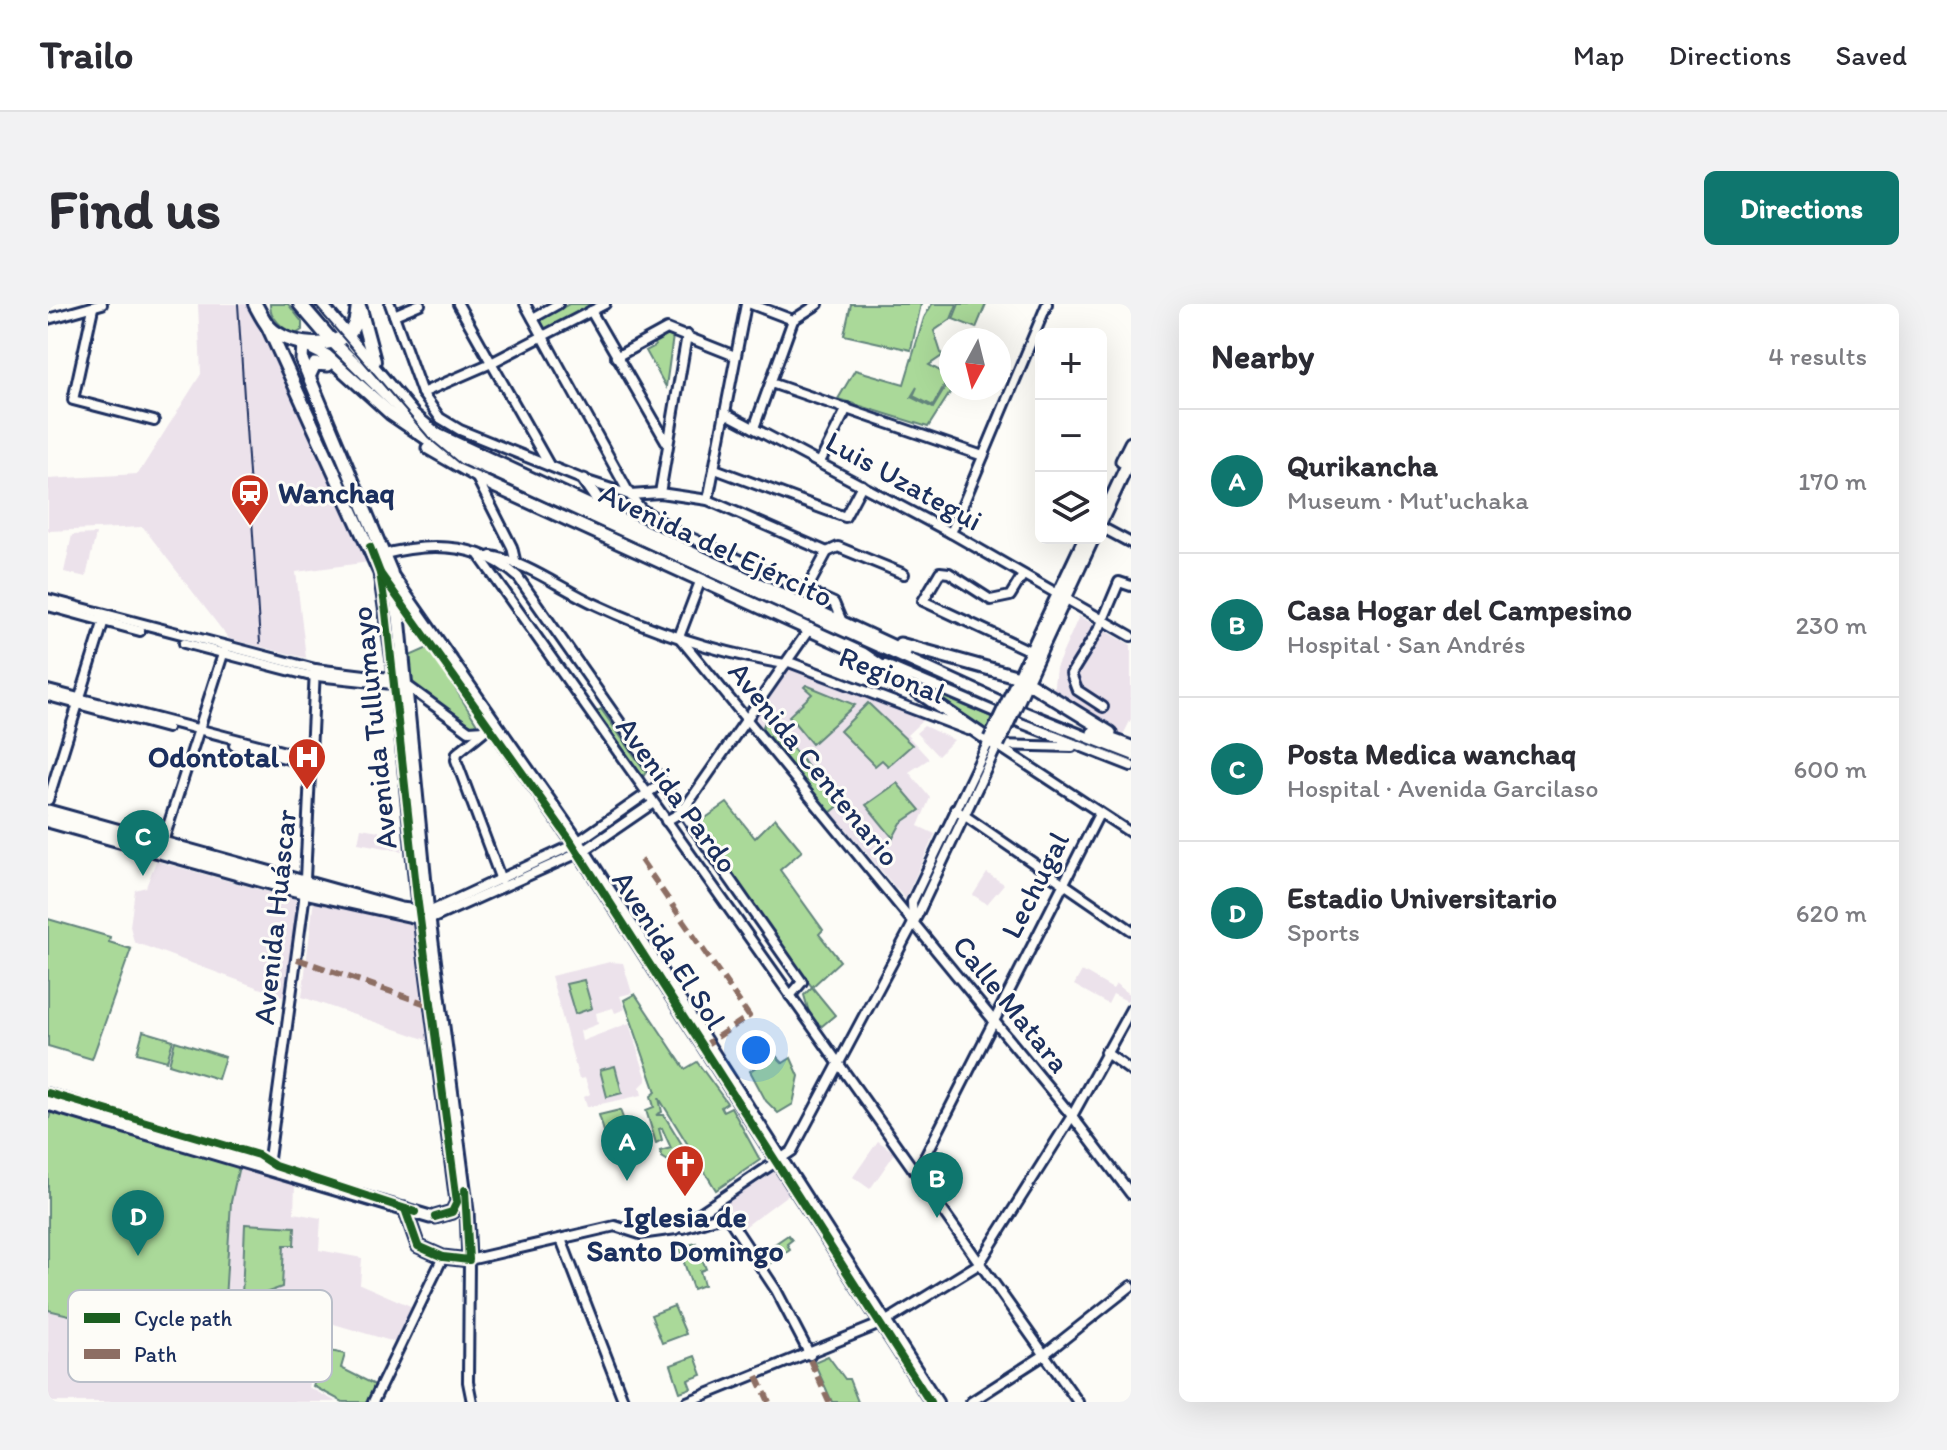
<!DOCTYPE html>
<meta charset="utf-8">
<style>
:root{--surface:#fff;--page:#f2f2f3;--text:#2b2b33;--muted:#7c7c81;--line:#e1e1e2;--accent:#0f766e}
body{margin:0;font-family:Itim,sans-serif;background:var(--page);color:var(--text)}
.controls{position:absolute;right:24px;top:24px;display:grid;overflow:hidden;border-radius:12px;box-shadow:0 8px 32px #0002}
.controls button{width:72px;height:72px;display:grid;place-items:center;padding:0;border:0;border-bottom:2px solid var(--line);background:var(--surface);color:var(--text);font:40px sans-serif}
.compass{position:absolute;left:891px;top:24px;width:72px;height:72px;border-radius:50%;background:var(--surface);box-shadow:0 8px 32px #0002;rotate:187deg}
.you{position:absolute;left:708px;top:746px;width:28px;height:28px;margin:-20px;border:6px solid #fff;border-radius:50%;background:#1a73e8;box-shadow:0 0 0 12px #1a73e833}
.badge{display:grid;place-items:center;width:52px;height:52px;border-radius:50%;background:var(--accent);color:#fff;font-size:26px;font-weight:700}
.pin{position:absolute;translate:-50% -66px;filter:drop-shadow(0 2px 4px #0008)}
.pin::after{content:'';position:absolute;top:42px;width:28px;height:24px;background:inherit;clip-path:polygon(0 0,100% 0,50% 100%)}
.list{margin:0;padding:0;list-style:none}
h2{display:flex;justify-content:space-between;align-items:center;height:104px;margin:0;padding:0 32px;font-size:34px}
h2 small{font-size:26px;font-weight:400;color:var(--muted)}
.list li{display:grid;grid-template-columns:52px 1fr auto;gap:24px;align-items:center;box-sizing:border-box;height:144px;padding:0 32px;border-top:2px solid var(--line)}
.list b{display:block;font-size:30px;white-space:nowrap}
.list p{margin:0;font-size:26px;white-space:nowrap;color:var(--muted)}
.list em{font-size:26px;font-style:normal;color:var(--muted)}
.icon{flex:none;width:44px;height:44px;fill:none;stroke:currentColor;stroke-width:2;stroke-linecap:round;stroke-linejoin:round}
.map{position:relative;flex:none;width:1083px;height:1098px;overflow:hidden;border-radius:12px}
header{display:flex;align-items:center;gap:48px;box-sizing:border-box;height:112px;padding:0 40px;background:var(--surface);border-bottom:2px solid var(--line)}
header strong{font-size:38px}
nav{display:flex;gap:44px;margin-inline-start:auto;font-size:28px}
.intro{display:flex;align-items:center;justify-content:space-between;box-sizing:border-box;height:192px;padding:0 48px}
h1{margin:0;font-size:56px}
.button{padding:20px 36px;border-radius:12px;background:var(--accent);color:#fff;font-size:28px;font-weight:700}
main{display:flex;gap:48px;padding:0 48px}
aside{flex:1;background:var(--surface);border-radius:12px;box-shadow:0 8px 32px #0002}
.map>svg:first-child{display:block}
.built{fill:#ece2eb}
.green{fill:#aad999;stroke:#62847c;stroke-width:2}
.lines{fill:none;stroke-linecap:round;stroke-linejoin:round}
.minor-casing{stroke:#1b2f5e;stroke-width:14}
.major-casing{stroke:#1b2f5e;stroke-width:17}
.highway-casing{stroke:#1b2f5e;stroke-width:18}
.minor{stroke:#fdfcf7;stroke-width:8}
.major{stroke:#fdfcf7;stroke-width:11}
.highway{stroke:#fdfcf7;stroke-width:12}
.rail{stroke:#1b2f5e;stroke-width:2}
.major-bridge-casing{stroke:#1b2f5e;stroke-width:17;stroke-linecap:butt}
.major-bridge{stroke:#fdfcf7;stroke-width:11}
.quiet{stroke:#8d6e63;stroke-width:6;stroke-dasharray:12 6;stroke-linecap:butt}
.cycleway-casing{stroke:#fdfcf7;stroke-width:13}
.cycleway{stroke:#1b5e20;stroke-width:8}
.labels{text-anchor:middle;stroke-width:6;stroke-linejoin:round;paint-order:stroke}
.street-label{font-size:30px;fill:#1b2f5e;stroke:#fdfcf7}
.poi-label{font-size:30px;font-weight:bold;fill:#1b2f5e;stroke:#fdfcf7;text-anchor:start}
.key{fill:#fdfcf7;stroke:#b9bec9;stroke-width:2}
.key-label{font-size:22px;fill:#1b2f5e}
</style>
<header>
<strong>Trailo</strong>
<nav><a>Map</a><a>Directions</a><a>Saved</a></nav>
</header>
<div class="intro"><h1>Find us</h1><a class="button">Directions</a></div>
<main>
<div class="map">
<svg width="1083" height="1098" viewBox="0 0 1083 1098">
<rect width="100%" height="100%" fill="#fdfcf7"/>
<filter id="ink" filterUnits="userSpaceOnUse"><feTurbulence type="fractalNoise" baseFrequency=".0125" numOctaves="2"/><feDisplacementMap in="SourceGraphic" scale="16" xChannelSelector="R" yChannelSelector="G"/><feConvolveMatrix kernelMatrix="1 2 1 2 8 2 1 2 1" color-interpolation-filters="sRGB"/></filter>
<g filter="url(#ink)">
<g class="built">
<path d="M150 0H200L252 101 256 102 321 258 248 268 258 354 181 335 95 223 0 227V175L90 170 153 70Z"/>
<path d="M48 230 38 273 16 268 24 231Z"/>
<path d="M1031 312 1083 341V415L1074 433 1005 389 1008 364Z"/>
<path d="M742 363 876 415 859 431 881 455 861 468 882 494 870 522 887 530 857 595 714 425 708 413Z"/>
<path d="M876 422 906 436 890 452 868 429Z"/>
<path d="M313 524 331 527 330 538 354 543V547L310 539Z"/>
<path d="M108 557 250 596 238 694 86 638 82 622 87 586 98 583Z"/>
<path d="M939 569 956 580 939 600 925 591Z"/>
<path d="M266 595 368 621 385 738 254 693Z"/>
<path d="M562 658 575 659 584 689 572 692 577 705 567 709 565 704 548 709 550 720 532 727 534 737 581 719 599 776 592 783 594 791 539 803 536 793 542 790 537 774 531 775 503 672Z"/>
<path d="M1034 667 1065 685 1068 680 1083 691 1079 697 1065 690 1060 700 1026 681Z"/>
<path d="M830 837 847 849 822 885 805 873Z"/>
<path d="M191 862 247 881 246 909 273 914 271 946 314 954 312 980 367 1004 350 1039 279 1018 260 1083 289 1098H0V1006L93 1028V1035L125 1039 183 898Z"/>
<path d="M727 867 742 889 694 925 676 896 701 877 705 882Z"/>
</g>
<g class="green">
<path d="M222 0H240L254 18V26L248 30C236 27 221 13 222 0Z"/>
<path d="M521 0H547L498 27 492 16Z"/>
<path d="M803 0H873L863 46 796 31Z"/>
<path d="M884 0H909L903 15 886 27 894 52 881 61 901 72 885 102 865 92 869 83 863 93 885 104 903 74 905 84 880 123 790 95 807 66 856 80 876 14Z"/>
<path d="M911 0H938L928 24 905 15Z"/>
<path d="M613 30 625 32 618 83 598 47 607 42 604 35Z"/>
<path d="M382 343 432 425H423L360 377 357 354Z"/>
<path d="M758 381 807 401 764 440 741 412 764 390 756 383Z"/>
<path d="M881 387 946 414 938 425Z"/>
<path d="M820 399 864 441 840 462 834 456 827 462 792 427Z"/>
<path d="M553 405 598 468 595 473 548 408Z"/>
<path d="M719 413 785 493 788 491 794 499 782 509 714 425Z"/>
<path d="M849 479 872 506 853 519 845 534 818 501Z"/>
<path d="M679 499 707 534 727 514 754 547 732 566 775 626 771 630 792 657 764 683 649 520Z"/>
<path d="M0 615 62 633 61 638 83 645 44 755 0 742Z"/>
<path d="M536 676 544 704 527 710 518 680Z"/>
<path d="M764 683 787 711 774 722 763 715 756 691Z"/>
<path d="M587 690 637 765 649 758 679 799 673 803 675 807 683 803 712 856 668 886 611 794 614 808 608 811H616L649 865 643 866 641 860 630 863 614 853 612 847 623 844 614 824 611 825 614 836 608 839 598 806 606 803 603 792 608 788 576 696Z"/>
<path d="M95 727 125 736 119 757 89 749Z"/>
<path d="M127 737 177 753 170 775 121 760Z"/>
<path d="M725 749 735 759 743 754 751 772 745 800 730 809 718 797 702 767 708 763 704 757Z"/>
<path d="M567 762 574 789 559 793 552 766Z"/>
<path d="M4 804 191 862 183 898 175 1028 127 1030 124 1040 93 1035 92 1028 0 1006V818Z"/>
<path d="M572 806 580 827 558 834 551 811Z"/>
<path d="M197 920 247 923 246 941H236L234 983 203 994 198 1002 194 992Z"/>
<path d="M740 931 744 936 739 940 742 946 720 961 712 950Z"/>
<path d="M648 939 658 965 652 967 656 981 645 985 631 944Z"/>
<path d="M626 1002 638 1030 614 1039 603 1011Z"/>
<path d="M277 1046 297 1050 293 1064 329 1082 322 1098H295L265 1082Z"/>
<path d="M647 1052 654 1071 640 1076 643 1084 632 1088 623 1061Z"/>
<path d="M780 1052 797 1075H801L810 1098H784L766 1058Z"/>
</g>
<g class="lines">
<g class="minor-casing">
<g id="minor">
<path d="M342 0 374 89 392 114 412 126 536 176 582 191 593 205 628 227 786 299 794 318"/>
<path d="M410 0 501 161"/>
<path d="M477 0 582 191 612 189 660 196 779 248"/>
<path d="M703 0 745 16"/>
<path d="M45 4 25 96 106 117"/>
<path d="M543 7 619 139"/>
<path d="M346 11 372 0"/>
<path d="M485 14 510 0"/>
<path d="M0 15 54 0"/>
<path d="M568 53 619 25 687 52"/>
<path d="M723 79 935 152"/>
<path d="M374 89 441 60 557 0"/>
<path d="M677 109 903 229 1083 332"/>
<path d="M706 124 745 16 770 0"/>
<path d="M772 158 799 104"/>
<path d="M667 165 797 213 814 181"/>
<path d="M429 174 464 243 468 260"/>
<path d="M612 189 639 31"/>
<path d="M660 196 698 0"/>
<path d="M1053 223 1083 239"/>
<path d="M903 229 999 0"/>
<path d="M430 250 1030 1098"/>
<path d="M333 251C381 238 431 238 470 273L754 678 742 692"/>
<path d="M443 252C481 259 513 285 549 301 609 329 672 349 737 360"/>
<path d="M663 267 657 266 655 270 631 333 1024 812 1083 890"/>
<path d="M975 271 962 292 943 296 901 269 892 268 875 297 982 347"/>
<path d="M346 272 531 537 890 1098"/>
<path d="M758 287 779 248 790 243 856 270"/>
<path d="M348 288 520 533 882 1098"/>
<path d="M0 295 267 365 350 375 421 427 437 426"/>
<path d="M0 302 92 327"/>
<path d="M136 339 259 371 354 381"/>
<path d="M741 358 920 426"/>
<path d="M837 361 973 419 1083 462"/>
<path d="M0 386 264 455"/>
<path d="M0 392 119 424"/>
<path d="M1055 403 1029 386 1023 370 1052 323 1071 278 1083 282"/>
<path d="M436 427 409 449 408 456 453 576"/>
<path d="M186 441 264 461"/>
<path d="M949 441 1083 529"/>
<path d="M950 441 1024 443"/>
<path d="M0 496 57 313"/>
<path d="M907 505 1083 626"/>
<path d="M618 517 634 508 762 324"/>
<path d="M113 544 176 347"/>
<path d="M381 608 525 541 614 479"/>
<path d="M383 615 537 546 604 500"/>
<path d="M865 617 864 598 942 435"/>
<path d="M1057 748 1083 767"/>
<path d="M220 862 256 596 267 365"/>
<path d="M869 869 1051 510"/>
<path d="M635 924 674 912 681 915 728 986 762 1051"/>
<path d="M513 935 576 1098"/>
<path d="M325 1098 395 953"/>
<path d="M424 1098 420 1078 421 956 567 922 592 930 628 925 744 847 869 612 950 440"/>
<path d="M639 1098 837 1018 931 960 1024 812 1083 705"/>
<path d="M923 1098 993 1053 1083 982"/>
</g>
</g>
<g class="major-casing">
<g id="major">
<path d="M220 23 332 269 349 385 369 592 409 898 404 908 387 913"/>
<path d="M280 38 283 36 368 120"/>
<path d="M261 73 267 60 280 61"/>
<path d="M383 128 857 348"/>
<path d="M380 144 446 182 815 350 948 441"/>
<path d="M1074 157 1083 139"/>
<path d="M536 176 549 195 570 210"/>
<path d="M1053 217 1083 153"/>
<path d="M852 340 971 373 1062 429"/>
<path d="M968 380 1037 234"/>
<path d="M976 382 1045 234"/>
<path d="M1045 429 1083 443"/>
<path d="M0 507 353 605 378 608"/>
<path d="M0 517 247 586 378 615"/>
<path d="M0 791 221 859"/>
<path d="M0 800 382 913"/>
<path d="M357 905 370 942 395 953 421 956 419 907 379 600 351 313 343 268 254 56 255 40 279 52 343 110 387 140 969 406 1083 452"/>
</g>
</g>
<g class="highway-casing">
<g id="highway">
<path d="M207 0C211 7 215 16 221 23 239 42 286 48 304 25 309 18 309 9 310 0"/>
<path d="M252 0 283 36"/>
<path d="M272 0 365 111 391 133"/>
<path d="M312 5 326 57"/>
</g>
</g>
<use href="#minor" class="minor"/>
<use href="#major" class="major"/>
<use href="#highway" class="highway"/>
<g class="rail">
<path d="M190 0 212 339"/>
<path d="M266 0 381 134 412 160 975 414 1083 456"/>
</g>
<g class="major-bridge-casing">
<g id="major-bridge">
<path d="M942 435 968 380"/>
<path d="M950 440 976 384"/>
</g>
</g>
<use href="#major-bridge" class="major-bridge"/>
<g class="quiet">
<path d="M593 556 701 712 654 743"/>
<path d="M249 655 384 702"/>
<path d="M762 1056 781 1098"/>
<path d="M709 1072 721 1098"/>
</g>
<g class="cycleway-casing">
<g id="cycleway">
<path d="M322 243 332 269 338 308 369 592 409 898 404 908 387 913"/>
<path d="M332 269 520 533 882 1098"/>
<path d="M0 789 210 851 227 862 367 908"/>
<path d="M357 905 370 942 395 953 421 956 417 886"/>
</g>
</g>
<use href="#cycleway" class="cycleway"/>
</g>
</g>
<defs>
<g id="station-pin" transform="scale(2)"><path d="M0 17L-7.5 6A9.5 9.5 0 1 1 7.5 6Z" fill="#c8321e" stroke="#fdfcf7"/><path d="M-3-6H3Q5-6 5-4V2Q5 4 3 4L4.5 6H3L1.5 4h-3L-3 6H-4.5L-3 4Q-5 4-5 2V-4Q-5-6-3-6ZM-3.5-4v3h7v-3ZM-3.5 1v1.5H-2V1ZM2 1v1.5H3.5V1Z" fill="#fff"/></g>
<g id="hospital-pin" transform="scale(2)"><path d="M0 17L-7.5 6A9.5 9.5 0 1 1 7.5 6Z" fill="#c8321e" stroke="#fdfcf7"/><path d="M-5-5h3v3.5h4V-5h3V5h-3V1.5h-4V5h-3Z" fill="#fff"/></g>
<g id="church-pin" transform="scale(2)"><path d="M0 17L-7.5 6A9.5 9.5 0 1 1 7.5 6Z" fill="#c8321e" stroke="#fdfcf7"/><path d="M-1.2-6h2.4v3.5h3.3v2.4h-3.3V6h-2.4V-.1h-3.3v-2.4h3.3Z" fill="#fff"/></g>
</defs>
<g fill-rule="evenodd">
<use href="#station-pin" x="202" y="189"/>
<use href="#hospital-pin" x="259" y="453"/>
<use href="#church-pin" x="637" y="860"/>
</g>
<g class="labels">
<g class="street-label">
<text transform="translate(856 177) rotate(29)" y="10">Luis Uzategui</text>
<text transform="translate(668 241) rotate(25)" y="10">Avenida del Ejército</text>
<text transform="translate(844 371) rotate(21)" y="10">Regional</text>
<text transform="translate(326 424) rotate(-96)" y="10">Avenida Tullumayo</text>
<text transform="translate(766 460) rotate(51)" y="10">Avenida Centenario</text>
<text transform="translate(629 491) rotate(54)" y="10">Avenida Pardo</text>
<text transform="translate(987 581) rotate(-63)" y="10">Lechugal</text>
<text transform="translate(227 613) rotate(-84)" y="10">Avenida Huáscar</text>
<text transform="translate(621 646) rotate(57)" y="10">Avenida El Sol</text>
<text transform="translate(963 700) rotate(51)" y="10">Calle Matara</text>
</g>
<g class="poi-label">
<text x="230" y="199">Wanchaq</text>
<text x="231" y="463" text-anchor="end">Odontotal</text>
<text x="637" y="923" text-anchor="middle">Iglesia de<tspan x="637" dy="34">Santo Domingo</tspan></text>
</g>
</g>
<rect x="20" y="986" width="264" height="92" rx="12" class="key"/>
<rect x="36" y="1009" width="36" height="10" fill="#1b5e20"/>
<rect x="36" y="1045" width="36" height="10" fill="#8d6e63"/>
<g class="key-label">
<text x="86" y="1022">Cycle path</text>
<text x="86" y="1058">Path</text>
</g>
</svg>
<div class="controls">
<button>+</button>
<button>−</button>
<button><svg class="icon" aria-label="layers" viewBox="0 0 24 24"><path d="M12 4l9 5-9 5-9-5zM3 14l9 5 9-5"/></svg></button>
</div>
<svg class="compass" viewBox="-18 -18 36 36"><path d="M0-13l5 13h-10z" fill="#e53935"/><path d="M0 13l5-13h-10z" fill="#7c7c81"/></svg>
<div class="you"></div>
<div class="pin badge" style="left:579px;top:877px">A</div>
<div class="pin badge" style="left:889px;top:914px">B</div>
<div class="pin badge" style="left:95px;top:572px">C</div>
<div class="pin badge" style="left:90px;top:952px">D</div>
</div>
<aside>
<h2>Nearby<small>4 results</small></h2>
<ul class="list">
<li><span class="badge">A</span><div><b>Qurikancha</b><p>Museum · Mut'uchaka</p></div><em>170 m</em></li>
<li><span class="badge">B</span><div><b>Casa Hogar del Campesino</b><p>Hospital · San Andrés</p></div><em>230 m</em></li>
<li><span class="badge">C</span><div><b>Posta Medica wanchaq</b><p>Hospital · Avenida Garcilaso</p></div><em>600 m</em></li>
<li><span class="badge">D</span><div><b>Estadio Universitario</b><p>Sports</p></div><em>620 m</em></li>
</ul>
</aside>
</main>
